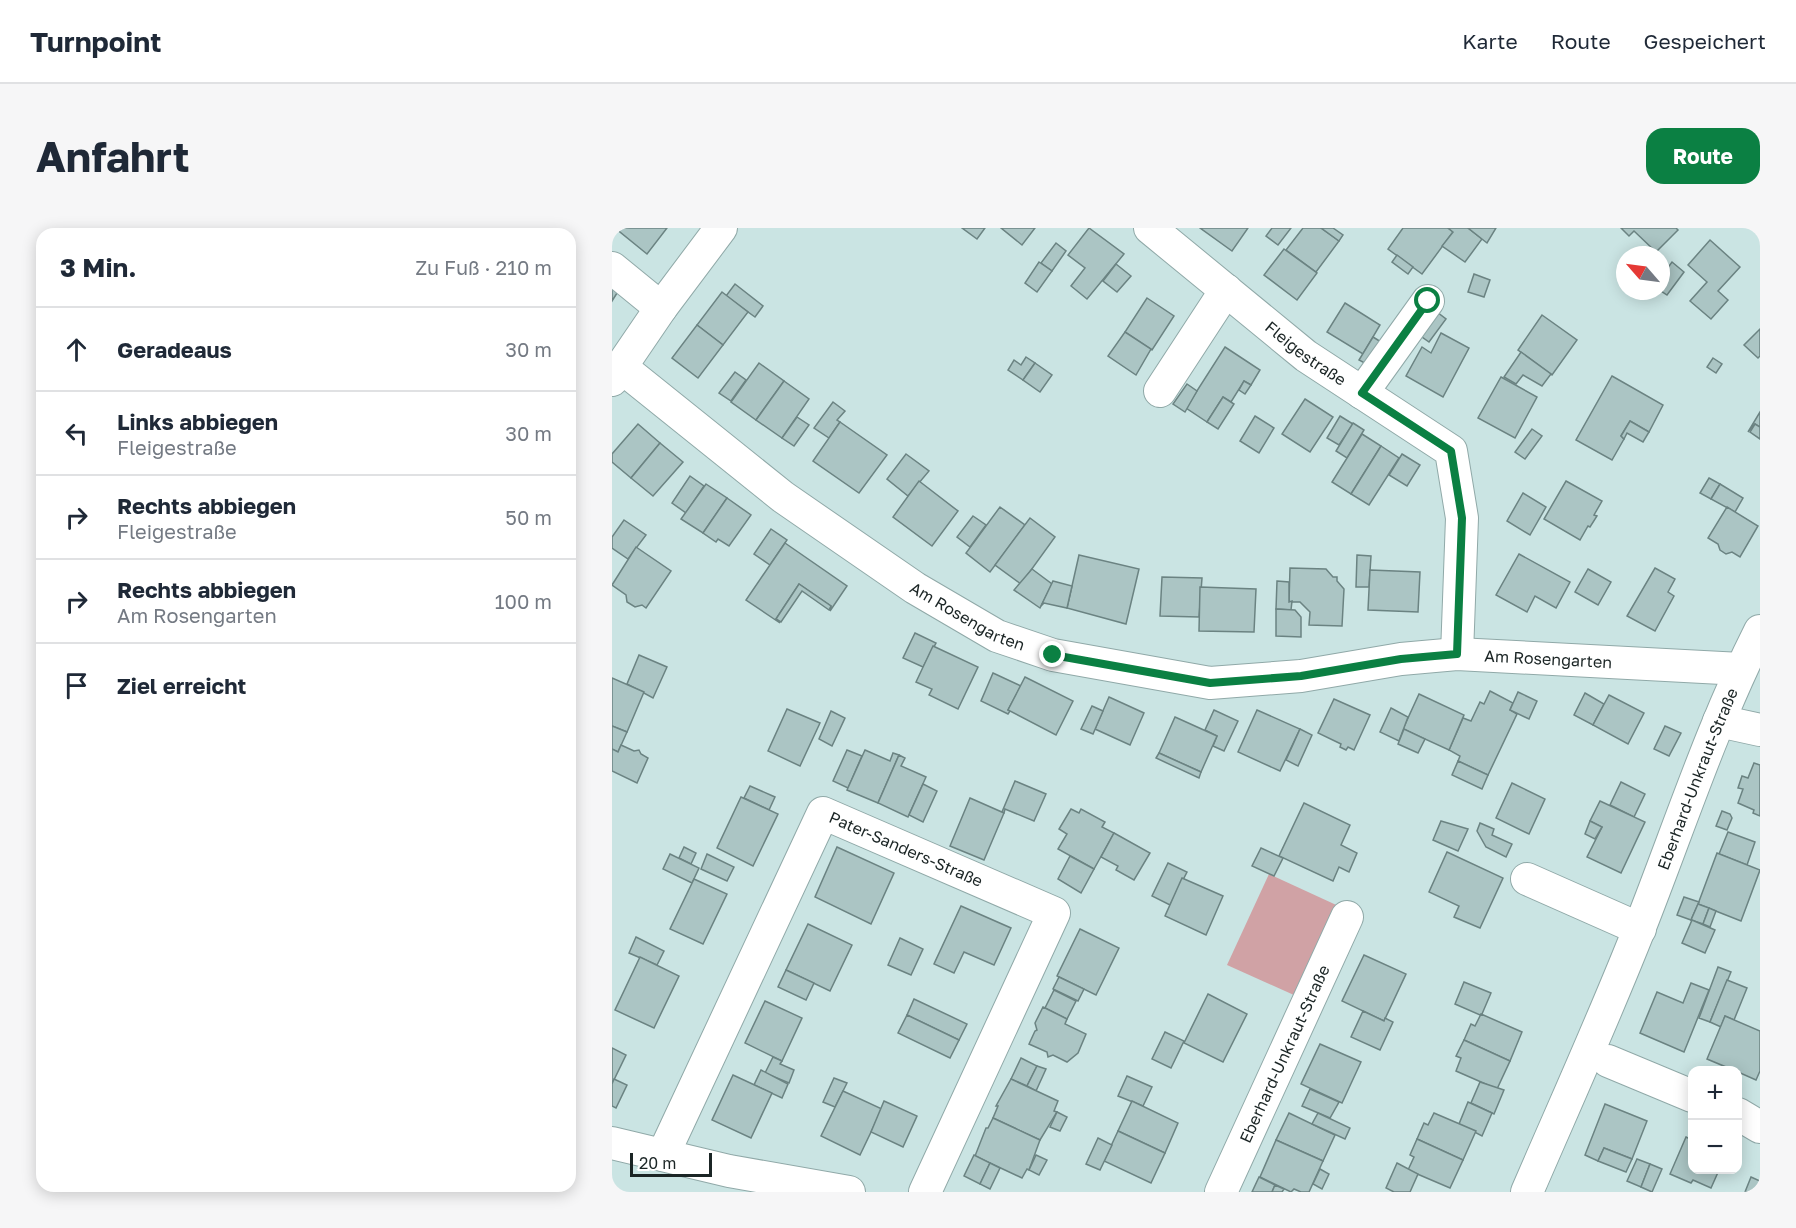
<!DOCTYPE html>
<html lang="de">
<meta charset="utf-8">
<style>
:root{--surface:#fff;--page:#f6f6f7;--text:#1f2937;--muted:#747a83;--line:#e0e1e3;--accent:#0b8043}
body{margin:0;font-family:"Golos Text",sans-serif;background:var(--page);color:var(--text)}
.controls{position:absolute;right:18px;bottom:18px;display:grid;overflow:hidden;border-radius:12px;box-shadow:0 3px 15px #0003}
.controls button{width:54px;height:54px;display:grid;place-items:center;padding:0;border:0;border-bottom:2px solid var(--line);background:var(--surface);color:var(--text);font:30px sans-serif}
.compass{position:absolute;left:1004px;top:18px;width:54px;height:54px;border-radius:50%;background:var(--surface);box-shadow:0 3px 15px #0003;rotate:298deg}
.scale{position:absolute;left:18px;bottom:15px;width:82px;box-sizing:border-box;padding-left:6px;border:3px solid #1b2525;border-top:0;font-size:16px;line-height:21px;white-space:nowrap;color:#1b2525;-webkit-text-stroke:4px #fff;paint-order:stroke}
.stop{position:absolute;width:18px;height:18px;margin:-14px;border:4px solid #0b8043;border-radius:50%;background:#fff}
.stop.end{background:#0b8043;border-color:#fff;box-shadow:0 2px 6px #0008}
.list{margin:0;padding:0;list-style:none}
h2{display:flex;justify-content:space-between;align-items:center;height:78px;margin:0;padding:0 24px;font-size:26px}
h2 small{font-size:20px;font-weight:400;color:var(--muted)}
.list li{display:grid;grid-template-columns:39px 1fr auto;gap:18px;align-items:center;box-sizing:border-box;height:84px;padding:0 24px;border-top:2px solid var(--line)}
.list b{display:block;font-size:22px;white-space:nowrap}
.list p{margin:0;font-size:20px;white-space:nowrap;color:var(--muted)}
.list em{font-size:20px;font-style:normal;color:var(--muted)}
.icon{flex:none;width:33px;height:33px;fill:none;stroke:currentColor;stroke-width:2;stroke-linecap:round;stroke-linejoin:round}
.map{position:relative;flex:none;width:1148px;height:964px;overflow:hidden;border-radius:18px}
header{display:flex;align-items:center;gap:36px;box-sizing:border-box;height:84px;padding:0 30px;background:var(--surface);border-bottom:2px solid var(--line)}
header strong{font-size:28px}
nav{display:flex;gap:33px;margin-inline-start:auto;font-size:21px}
.intro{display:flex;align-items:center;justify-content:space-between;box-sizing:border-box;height:144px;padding:0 36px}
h1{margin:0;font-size:42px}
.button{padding:15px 27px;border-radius:18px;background:var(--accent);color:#fff;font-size:21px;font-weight:700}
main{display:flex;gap:36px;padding:0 36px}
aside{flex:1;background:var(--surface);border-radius:18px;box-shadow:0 3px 15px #0003}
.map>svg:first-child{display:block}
.green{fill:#d0a2a5}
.building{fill:#abc5c4;stroke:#6b8382;stroke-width:1.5}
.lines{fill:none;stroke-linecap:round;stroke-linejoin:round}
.minor-casing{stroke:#90a9a8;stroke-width:34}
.minor{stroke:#fff;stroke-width:32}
.route{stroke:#0b8043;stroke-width:8}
.labels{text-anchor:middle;stroke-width:5;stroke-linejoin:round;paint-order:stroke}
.street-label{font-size:16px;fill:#1b2525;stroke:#fff}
</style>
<header>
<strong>Turnpoint</strong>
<nav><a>Karte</a><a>Route</a><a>Gespeichert</a></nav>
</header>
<div class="intro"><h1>Anfahrt</h1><a class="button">Route</a></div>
<main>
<aside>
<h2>3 Min.<small>Zu Fuß · 210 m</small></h2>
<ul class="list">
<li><svg class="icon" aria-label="ahead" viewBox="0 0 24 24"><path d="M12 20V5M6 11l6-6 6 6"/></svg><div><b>Geradeaus</b></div><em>30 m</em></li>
<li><svg class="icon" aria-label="left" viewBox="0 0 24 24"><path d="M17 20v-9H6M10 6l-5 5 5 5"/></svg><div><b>Links abbiegen</b><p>Fleigestraße</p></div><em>30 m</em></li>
<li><svg class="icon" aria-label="right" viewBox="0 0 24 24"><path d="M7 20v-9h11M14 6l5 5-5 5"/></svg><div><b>Rechts abbiegen</b><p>Fleigestraße</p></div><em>50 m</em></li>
<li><svg class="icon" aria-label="right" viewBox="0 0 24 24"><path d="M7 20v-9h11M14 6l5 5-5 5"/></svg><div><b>Rechts abbiegen</b><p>Am Rosengarten</p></div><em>100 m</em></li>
<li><svg class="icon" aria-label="arrive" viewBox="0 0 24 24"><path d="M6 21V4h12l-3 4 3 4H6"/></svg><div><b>Ziel erreicht</b></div></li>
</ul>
</aside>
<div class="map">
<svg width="1148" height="964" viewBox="0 0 1148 964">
<rect width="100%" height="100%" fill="#cae4e3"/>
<path class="green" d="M657 646 733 681 693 772 615 737Z"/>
<g class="building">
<path d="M3 0H55L35 26Z"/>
<path d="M350 0H373L365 11Z"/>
<path d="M389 0H423L410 17Z"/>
<path d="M477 0 512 26 475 71 459 58 473 40 456 27Z"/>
<path d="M588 0H636L620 23Z"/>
<path d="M660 0H679L666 17 654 8Z"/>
<path d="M691 0H709L727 13 704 44 674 22Z"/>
<path d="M709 0H721L731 7 727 13Z"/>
<path d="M791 0H836L841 4 810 46 776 21Z"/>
<path d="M836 0H856L870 11 853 34 830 18 841 4Z"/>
<path d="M856 0H884L875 15Z"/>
<path d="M1009 0H1064L1066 2 1044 24 1022 3 1017 8Z"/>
<path d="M1098 12 1128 39 1106 63 1116 72 1099 91 1078 73 1095 54 1076 37Z"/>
<path d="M444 15 454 23 440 43 429 35Z"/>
<path d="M672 21 705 45 685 72 652 47Z"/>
<path d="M785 27 801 39 796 46 780 34Z"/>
<path d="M427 34 440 43 425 64 413 55Z"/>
<path d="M1060 34 1072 44 1055 67 1049 63V49Z"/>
<path d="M504 36 519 48 505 64 491 53Z"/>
<path d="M862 46 878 52 872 69 856 64Z"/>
<path d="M123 56 151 78 143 89 114 68Z"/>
<path d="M0 57 7 62 0 73Z"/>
<path d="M110 64 136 84 111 117 85 97Z"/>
<path d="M535 70 562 88 540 122 513 104Z"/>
<path d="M733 75 768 97 751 126 715 104Z"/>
<path d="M821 81 834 91 817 114 803 104Z"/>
<path d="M930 87 965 112 940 147 906 122Z"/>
<path d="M85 97 111 117 86 150 60 130Z"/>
<path d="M1148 101V128L1146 130 1132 117Z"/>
<path d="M513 104 539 121 524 147 496 128Z"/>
<path d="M829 105 857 120 831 169 794 148 810 119 819 125Z"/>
<path d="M761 109 774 117 760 139 747 132Z"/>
<path d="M613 119 648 142 639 157 632 153 619 174 611 169 595 194 574 180Z"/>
<path d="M909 124 939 146 930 158 911 147 904 156 892 149Z"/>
<path d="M414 129 423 135 411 152 396 142 402 132 409 137Z"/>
<path d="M1101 130 1110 136 1104 145 1095 139Z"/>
<path d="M147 135 172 153 144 192 119 174Z"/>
<path d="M423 135 440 147 428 164 411 152Z"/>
<path d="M123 144 134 152 119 173 107 165Z"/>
<path d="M1000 148 1051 177 1037 204 1018 193 1009 208 1012 211 1000 232 964 212Z"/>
<path d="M889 149 925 169 903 210 866 190Z"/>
<path d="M172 153 197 171 170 210 144 192Z"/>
<path d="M632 153 639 157 633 166 627 162Z"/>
<path d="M575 156 585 163 573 184 561 176Z"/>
<path d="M611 169 622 176 606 201 595 194Z"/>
<path d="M693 171 721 189 698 224 670 206Z"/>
<path d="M221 174 233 183 225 192 228 194 217 210 202 200Z"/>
<path d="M1148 184V199L1143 196 1136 204Z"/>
<path d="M643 188 662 200 647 225 628 213Z"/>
<path d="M728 188 741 196 727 217 715 210Z"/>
<path d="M185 189 197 197 182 218 170 210Z"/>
<path d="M1018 193 1037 204 1031 214 1015 205 1012 211 1009 208Z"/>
<path d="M228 194 275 227 247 265 201 233Z"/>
<path d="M741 195 752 202 735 230 724 223Z"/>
<path d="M26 196 48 215 19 250 0 234V226Z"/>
<path d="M1143 196 1148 199V211L1138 204Z"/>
<path d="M920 201 930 208 913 231 903 224Z"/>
<path d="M750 206 769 218 739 266 720 254Z"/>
<path d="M48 215 71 234 41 268 19 250Z"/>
<path d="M769 218 787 230 757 277 739 266Z"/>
<path d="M294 226 317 243 296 268 275 251Z"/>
<path d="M790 226 808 237 795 258 777 247Z"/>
<path d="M78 248 92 258 74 285 60 275Z"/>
<path d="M1097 250 1108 256 1099 271 1088 265Z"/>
<path d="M307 253 346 283 320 318 281 289Z"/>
<path d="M954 253 990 273 982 287 985 288 978 299 976 298 968 312 932 291Z"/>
<path d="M94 256 115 270 91 305 69 291Z"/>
<path d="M1108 256 1131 270 1123 284 1099 271Z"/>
<path d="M911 265 934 279 918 307 895 293Z"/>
<path d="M115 270 139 287 117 318 106 311 104 314 91 305Z"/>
<path d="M388 279 413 297 378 344 354 325Z"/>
<path d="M1115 279 1146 298 1128 329 1120 324 1114 326 1108 322 1106 316 1096 310Z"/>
<path d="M361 288 374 297 358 319 345 309Z"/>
<path d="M418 290 443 309 409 356 383 337Z"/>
<path d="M12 292 34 307 16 331 0 320V309Z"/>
<path d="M159 301 175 312 158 337 142 326Z"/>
<path d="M173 315 235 358 218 383 219 378 187 356 164 391 168 395 134 372Z"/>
<path d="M24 319 59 343 34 380 30 377 23 379 15 374 14 367 0 357Z"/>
<path d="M907 326 958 354 944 380 923 368 915 384 884 367Z"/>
<path d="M467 327 527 341 514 396 455 380Z"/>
<path d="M745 327 759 328 757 359H744Z"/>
<path d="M678 340 714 341 721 349H725V353L732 361 730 398 697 397 698 384 688 374H677Z"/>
<path d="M1043 340 1063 351 1056 364 1062 368 1043 403 1015 388Z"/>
<path d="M420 341 440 356 428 380 402 362Z"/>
<path d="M976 341 999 354 986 377 963 364Z"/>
<path d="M758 342 808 344 806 384 756 382Z"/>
<path d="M550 349 590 350 587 389 548 388Z"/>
<path d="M441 353 460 358 455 380 432 375 429 378Z"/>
<path d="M665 353 677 354V374L680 373 679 382 664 381Z"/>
<path d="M187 356 219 378 217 382 190 363 169 394 164 391Z"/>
<path d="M588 359 644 361 642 404 587 403Z"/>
<path d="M664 381 683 382 689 389V409L664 408Z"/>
<path d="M303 405 324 415 311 439 291 430Z"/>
<path d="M321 418 366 439 346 481 317 467 320 461 304 454Z"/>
<path d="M27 427 55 439 41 470 15 456Z"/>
<path d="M381 445 409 458 396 482 398 483 396 486 369 473Z"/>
<path d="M413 449 461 473 444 507 396 482Z"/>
<path d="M0 450 32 464 15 504 0 498Z"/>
<path d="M878 463 901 475 898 482 905 486 876 547 846 533 848 528 837 522 851 490 859 493 868 474 872 476Z"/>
<path d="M906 464 925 473 917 491 898 482Z"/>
<path d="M973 465 992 476 981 497 962 487Z"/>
<path d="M807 466 852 487 837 522 791 501Z"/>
<path d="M997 467 1032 485 1016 516 981 497Z"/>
<path d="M497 469 532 485 518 517 483 501Z"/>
<path d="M722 471 758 487 742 522 736 519 734 522 728 519 729 516 706 505Z"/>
<path d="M480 478 491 483 481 506 469 501Z"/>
<path d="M779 480 796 489 787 513 768 504Z"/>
<path d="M175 481 208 495 188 538 156 523Z"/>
<path d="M602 482 626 493 612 523 601 518 605 508 593 502Z"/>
<path d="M645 482 688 501 668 543 626 524Z"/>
<path d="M219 483 233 490 220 518 207 511Z"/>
<path d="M563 489 605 508 589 544 547 525Z"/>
<path d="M0 498 15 504 6 524 0 521Z"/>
<path d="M1053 498 1069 505 1057 528 1042 521Z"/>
<path d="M688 501 700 507 686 538 674 532Z"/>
<path d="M792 501 813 511 806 525 786 516Z"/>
<path d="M9 517 22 523 27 522 29 526 36 530 25 555 0 543V521L6 524Z"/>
<path d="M235 522 250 528 236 560 221 553Z"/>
<path d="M253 522 278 533 281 525 287 527 266 575 235 562Z"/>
<path d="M547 525 589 544 587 550 544 530Z"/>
<path d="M287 527 293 530 289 538 314 549 296 589 266 575Z"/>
<path d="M846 533 876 547 870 561 840 547Z"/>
<path d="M1142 535 1148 537V588L1141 585 1142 582 1126 575 1131 561 1126 560 1130 548 1136 550Z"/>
<path d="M403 553 434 566 422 593 393 581 392 585 390 584Z"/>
<path d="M1009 554 1033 566 1022 589 998 577Z"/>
<path d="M900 555 933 571 917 606 884 590Z"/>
<path d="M311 556 325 563 311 594 297 587Z"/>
<path d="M138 558 163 569 157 582 132 570Z"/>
<path d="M129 569 166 586 141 638 105 620Z"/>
<path d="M358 570 392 585 372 632 338 618Z"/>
<path d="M988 573 1033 594 1009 645 975 629 990 599 978 593Z"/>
<path d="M692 575 738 597 729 617 745 625 737 644 727 639 721 653 667 628Z"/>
<path d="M459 581 467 585 469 581 493 594 490 599 502 605 482 641 446 621 455 606 447 601Z"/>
<path d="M1110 583 1118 586 1120 590 1115 602 1104 598Z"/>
<path d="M829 593 856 601 846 623 821 612Z"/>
<path d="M978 593 990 599 983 611 973 606Z"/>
<path d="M868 595 882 601 880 607 900 616 894 629 874 619 865 603Z"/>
<path d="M1116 604 1143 614 1135 637 1107 626Z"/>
<path d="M502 605 538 625 522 652 504 642 506 638 489 629Z"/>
<path d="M72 619 84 625 79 636 67 630Z"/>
<path d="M225 619 282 645 259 696 203 669Z"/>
<path d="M649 620 671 630 662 648 640 638Z"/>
<path d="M835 624 891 650 868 700 842 689 847 678 817 664Z"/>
<path d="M1105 625 1148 642 1129 693 1086 676Z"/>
<path d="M58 626 87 640 80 655 51 641Z"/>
<path d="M95 626 122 639 115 653 89 641Z"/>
<path d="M458 628 482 641 469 665 446 651Z"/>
<path d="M556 635 575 644 558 677 540 668Z"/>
<path d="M570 650 611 668 594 707 553 688Z"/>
<path d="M82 651 115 666 91 716 58 701Z"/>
<path d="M1072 669 1087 674 1079 692 1065 687Z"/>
<path d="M1086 676 1097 680 1091 696 1079 692Z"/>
<path d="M349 678 399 700 382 737 352 724 342 745 322 736Z"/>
<path d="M1097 680 1104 683 1098 699 1091 696Z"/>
<path d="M1080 692 1103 702 1093 725 1070 715Z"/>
<path d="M196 696 240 717 218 763 174 742Z"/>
<path d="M468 701 507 720 484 767 445 748Z"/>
<path d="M24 709 52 723 45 737 17 725Z"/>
<path d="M288 710 311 721 299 747 276 737Z"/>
<path d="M752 727 794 746 772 793 730 773Z"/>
<path d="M28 729 67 748 42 800 3 782Z"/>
<path d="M1106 739 1119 744 1098 794 1087 790Z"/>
<path d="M174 742 202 755 194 772 166 759Z"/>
<path d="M447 749 472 761 466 773 441 761Z"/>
<path d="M1115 752 1135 760 1122 792 1113 788 1109 799 1098 794Z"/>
<path d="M852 754 879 765 870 786 868 787 843 776Z"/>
<path d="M1079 755 1097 762 1072 824 1028 805 1045 764 1071 775Z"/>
<path d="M442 762 464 773 455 791 433 780Z"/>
<path d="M596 766 635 786 611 834 572 815Z"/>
<path d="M302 771 355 796 347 812 295 787Z"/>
<path d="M153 773 190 790 170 833 133 815Z"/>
<path d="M431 779 455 791 453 796 474 806 466 825 455 834 441 827 436 829 435 824 417 816 423 803 425 802 423 795Z"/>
<path d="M751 783 772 793 773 790 781 794 768 822 739 809Z"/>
<path d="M869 786 910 804 898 833 852 812 859 796 863 798Z"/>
<path d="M295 787 347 812 338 830 286 805Z"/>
<path d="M1113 788 1148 803V843L1144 852 1126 844V842L1113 841 1114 839 1095 831Z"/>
<path d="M553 804 572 813 559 840 540 831Z"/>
<path d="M852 812 898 833 885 861 844 843 849 830 844 828Z"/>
<path d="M708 816 749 834 730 875 689 856Z"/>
<path d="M0 820 14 827 0 856Z"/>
<path d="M161 829 170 833 168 836 182 842 177 855 153 845Z"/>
<path d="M409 830 425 838 415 858 399 851Z"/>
<path d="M425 838 434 841 424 863 415 858Z"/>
<path d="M149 842 176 856 170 870 142 857Z"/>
<path d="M121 847 160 865 139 910 100 892Z"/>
<path d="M515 848 540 859 531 878 506 868Z"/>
<path d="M222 850 235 855 223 879 211 874Z"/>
<path d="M2 851 15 857 4 880 0 878V856Z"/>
<path d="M399 851 446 873 442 883 445 884 428 912 381 890 386 878H384Z"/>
<path d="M868 854 892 862 882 886 859 875Z"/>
<path d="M698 861 727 874 718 890 690 878Z"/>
<path d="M231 863 270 881 248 927 209 908Z"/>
<path d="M272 873 305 888 291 919 259 904Z"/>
<path d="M520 873 566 895 553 925 506 903Z"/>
<path d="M856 874 880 885 870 908 847 896Z"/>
<path d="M993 876 1035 893 1020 931 992 920 986 933 973 927Z"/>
<path d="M445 884 455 889 448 903 438 899Z"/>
<path d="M677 885 723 907 711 933 664 912Z"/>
<path d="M706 885 738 900 733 911 700 896Z"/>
<path d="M822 885 864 903 851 932 805 911 812 895 816 897Z"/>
<path d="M381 890 428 912 417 942 415 941 410 950 363 928 374 900H376Z"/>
<path d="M506 903 553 925 539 955 492 933Z"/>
<path d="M1074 909 1080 912V942H1107L1099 960 1081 952 1079 955 1058 946Z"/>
<path d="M486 910 500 917 488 942 474 936Z"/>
<path d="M805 911 851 932 838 960 796 942 802 929 798 927Z"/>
<path d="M664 912 711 933 697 964H689L682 961 679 964 648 949Z"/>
<path d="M992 920 1020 931 1014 944 986 933Z"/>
<path d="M362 927 378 935 368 956 352 948Z"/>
<path d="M424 927 435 932 427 947 417 942Z"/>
<path d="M1025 931 1038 936 1029 959 1015 953Z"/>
<path d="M378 935 388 940 378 961 368 956Z"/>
<path d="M785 935 806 946 798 964H782L774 960Z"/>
<path d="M1038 936 1050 941 1040 964 1029 959Z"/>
<path d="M708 941 717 946 710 961 701 956Z"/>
<path d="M647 949 663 957 660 964H640Z"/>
<path d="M1139 949 1148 953V964H1133Z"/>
<path d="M663 957 672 961 670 964H660Z"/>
</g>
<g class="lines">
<g class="minor-casing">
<g id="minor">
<path id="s1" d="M538 0 694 128 839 223 850 290 845 426"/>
<path d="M0 40 49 80"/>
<path id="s2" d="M9 139 171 269 303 360 385 408 441 427 598 455 689 448 789 431 845 426 1129 441"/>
<path d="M0 152 49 80 109 0"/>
<path d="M548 163 614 62"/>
<path d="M750 165 816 73"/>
<path d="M1107 493 1148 502"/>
<path d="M915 651 1028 701"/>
<path d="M996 833 1080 868"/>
<path d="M1126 886 1148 899"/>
<path d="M0 915 117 943 237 964"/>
<path id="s3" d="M51 927 211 585 442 685 313 964"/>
<path id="s4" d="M609 964 735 689"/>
<path id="s5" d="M915 964C953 876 993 788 1028 699 1067 600 1100 498 1148 403"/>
</g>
</g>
<use href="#minor" class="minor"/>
</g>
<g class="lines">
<path class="route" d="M441 427 598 455 689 448 789 431 845 426 850 290 839 223 750 165 816 73"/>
</g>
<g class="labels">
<g class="street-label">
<text dy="6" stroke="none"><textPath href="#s1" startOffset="200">Fleigestraße</textPath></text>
<text dy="6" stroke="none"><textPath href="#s2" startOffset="428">Am Rosengarten</textPath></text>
<text dy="6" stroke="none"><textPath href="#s2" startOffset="1022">Am Rosengarten</textPath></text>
<text dy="6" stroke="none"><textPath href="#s5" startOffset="447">Eberhard-Unkraut-Straße</textPath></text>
<text dy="6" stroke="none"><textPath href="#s3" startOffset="468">Pater-Sanders-Straße</textPath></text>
<text dy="6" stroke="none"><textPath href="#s4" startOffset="152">Eberhard-Unkraut-Straße</textPath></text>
</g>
</g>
</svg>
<div class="controls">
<button>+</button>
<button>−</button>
</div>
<svg class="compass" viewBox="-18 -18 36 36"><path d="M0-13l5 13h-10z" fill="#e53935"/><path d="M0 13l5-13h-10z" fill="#747a83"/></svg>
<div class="scale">20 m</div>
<div class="stop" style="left:816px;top:73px"></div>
<div class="stop end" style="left:441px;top:427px"></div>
</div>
</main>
